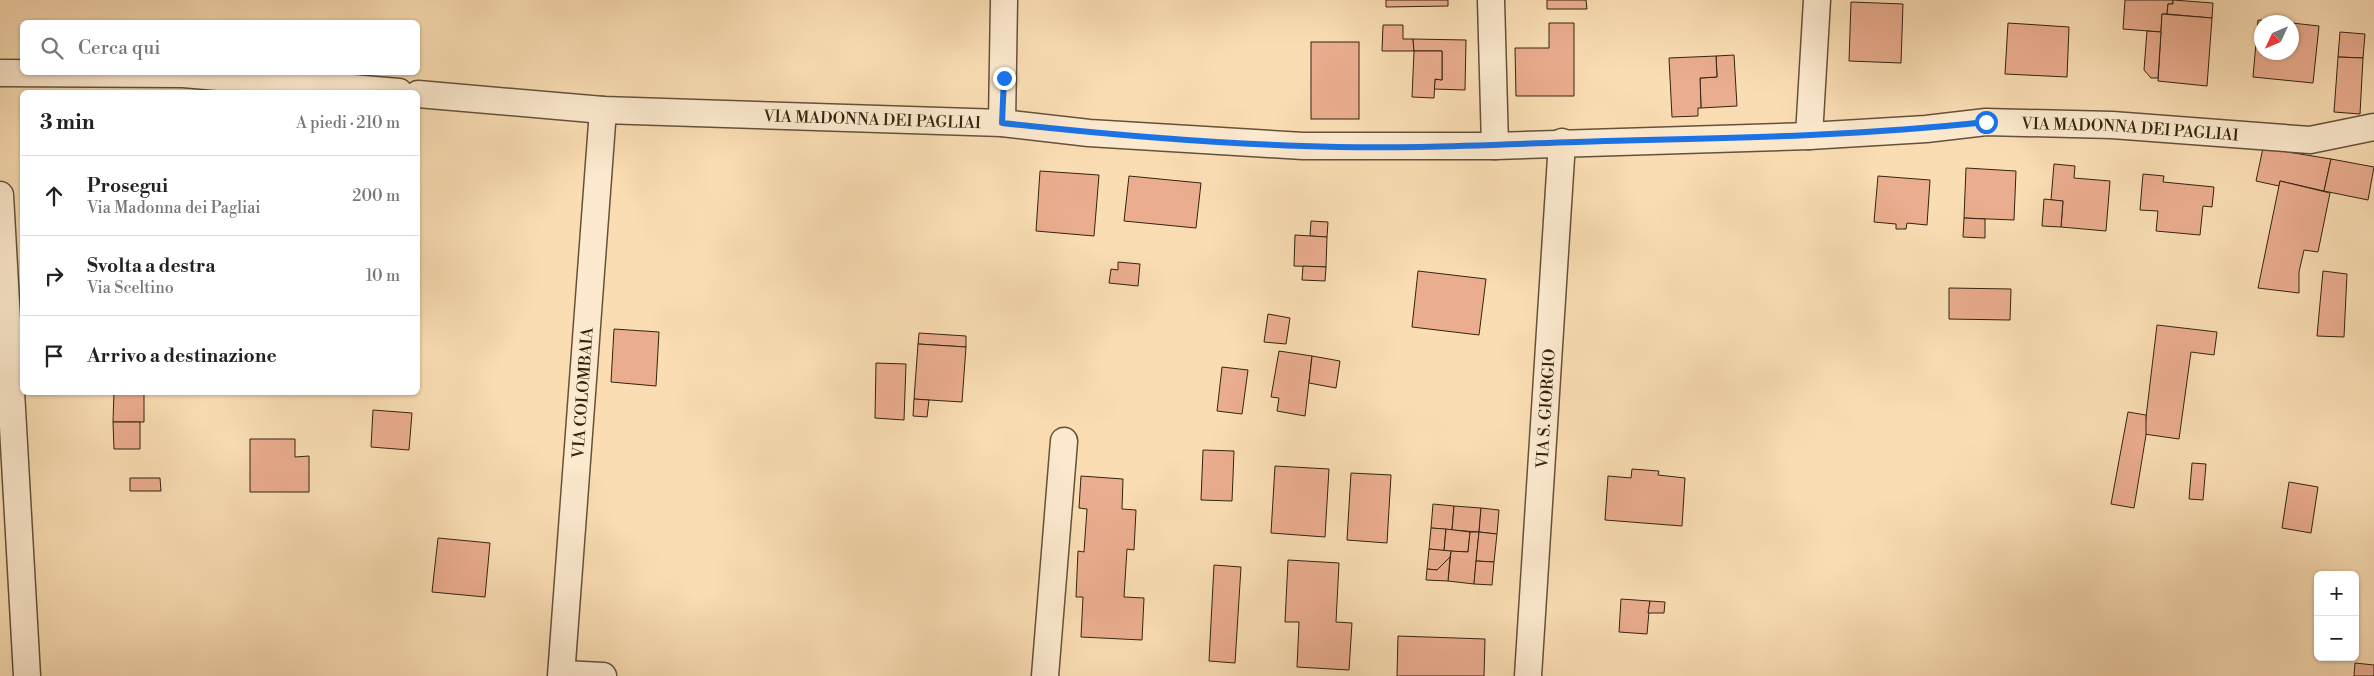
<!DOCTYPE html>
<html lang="it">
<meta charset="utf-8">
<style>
:root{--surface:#fff;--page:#f6f6f6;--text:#222;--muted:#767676;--line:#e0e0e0}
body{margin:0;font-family:"Libre Bodoni",serif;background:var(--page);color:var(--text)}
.controls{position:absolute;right:15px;bottom:15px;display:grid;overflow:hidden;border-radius:8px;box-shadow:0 1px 4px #0004}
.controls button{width:45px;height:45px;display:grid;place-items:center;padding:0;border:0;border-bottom:1px solid var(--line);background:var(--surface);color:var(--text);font:25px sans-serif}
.compass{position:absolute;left:2254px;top:15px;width:45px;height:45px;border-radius:50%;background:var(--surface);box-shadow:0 1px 4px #0004;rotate:226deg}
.stop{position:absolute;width:15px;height:15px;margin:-11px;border:4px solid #1a73e8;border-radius:50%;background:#fff}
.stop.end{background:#1a73e8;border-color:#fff;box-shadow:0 1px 5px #0008}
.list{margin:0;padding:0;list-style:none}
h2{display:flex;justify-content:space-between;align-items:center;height:65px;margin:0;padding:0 20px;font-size:21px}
h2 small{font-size:16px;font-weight:400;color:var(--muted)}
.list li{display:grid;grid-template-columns:32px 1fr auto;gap:15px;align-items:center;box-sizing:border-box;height:80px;padding:0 20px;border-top:1px solid var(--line)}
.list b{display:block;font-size:19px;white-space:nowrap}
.list p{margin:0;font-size:16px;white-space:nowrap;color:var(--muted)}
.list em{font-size:16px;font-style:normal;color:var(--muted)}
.icon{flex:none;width:28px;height:28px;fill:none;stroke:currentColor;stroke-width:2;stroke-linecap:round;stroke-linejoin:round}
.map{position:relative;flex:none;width:2374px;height:676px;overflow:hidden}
.search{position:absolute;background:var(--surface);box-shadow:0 1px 4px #0004;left:20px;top:20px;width:400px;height:55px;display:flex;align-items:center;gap:12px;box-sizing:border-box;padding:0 18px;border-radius:8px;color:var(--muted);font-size:19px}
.panel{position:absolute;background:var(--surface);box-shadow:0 1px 4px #0004;left:20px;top:90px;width:400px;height:305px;border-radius:8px}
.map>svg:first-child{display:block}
.building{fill:#ebad8f;stroke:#322410}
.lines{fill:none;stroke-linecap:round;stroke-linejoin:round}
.minor-casing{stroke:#645239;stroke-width:29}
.minor{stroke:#fce9ce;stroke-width:26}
.route{stroke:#1a73e8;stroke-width:6}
.labels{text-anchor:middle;stroke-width:4.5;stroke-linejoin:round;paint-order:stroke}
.street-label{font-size:16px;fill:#322410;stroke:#fce9ce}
</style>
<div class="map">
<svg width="2374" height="676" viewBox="0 0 2374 676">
<rect width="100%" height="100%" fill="#faddb3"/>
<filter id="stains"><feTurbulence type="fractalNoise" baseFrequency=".004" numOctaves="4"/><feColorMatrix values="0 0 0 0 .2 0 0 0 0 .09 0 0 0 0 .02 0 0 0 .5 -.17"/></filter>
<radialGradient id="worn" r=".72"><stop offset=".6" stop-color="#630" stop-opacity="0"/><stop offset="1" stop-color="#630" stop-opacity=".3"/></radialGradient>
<g class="building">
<path d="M1386 0H1448V6L1386 7Z"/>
<path d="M1547 0H1586L1587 9H1547Z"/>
<path d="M2125 0H2173V4H2168L2167 14H2162L2161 32 2123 29Z"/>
<path d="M2173 0 2213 3 2212 18 2167 14 2168 4H2173Z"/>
<path d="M1851 2 1903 4 1901 63 1849 61Z"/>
<path d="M2162 14 2212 18 2207 86 2158 81Z"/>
<path d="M2258 20 2282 22H2262V52H2292V23L2319 26 2313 83 2253 77Z"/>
<path d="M1549 23H1574V96H1516L1515 48H1549Z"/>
<path d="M2008 23 2069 27 2067 77 2005 74Z"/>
<path d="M1383 25H1403V39H1413L1414 51H1382Z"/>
<path d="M2147 31 2161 32 2158 78H2151L2144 70Z"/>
<path d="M2340 32 2365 34 2363 58 2338 57Z"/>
<path d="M1413 39 1466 40 1465 90 1434 89 1435 79 1442 80V51H1414Z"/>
<rect x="1311" y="42" width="48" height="77"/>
<path d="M1414 51H1442V80L1435 79 1434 98 1412 97Z"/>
<path d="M1734 55 1737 106 1701 108 1700 78 1717 77 1716 56Z"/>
<path d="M1716 56 1717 77 1700 78 1701 108H1698V116L1672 117 1669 58Z"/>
<path d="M2338 57 2363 58 2360 114 2334 112Z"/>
<path d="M2263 148 2331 159 2324 191 2280 181 2279 186 2256 181Z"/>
<path d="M2331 159 2374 167 2368 200 2324 191Z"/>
<path d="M2054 164 2075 166 2074 178 2110 181 2106 231 2061 227 2063 201 2051 200Z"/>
<path d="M1966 168 2016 171 2014 220 1964 218Z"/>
<path d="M1040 171 1099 175 1094 236 1036 231Z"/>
<path d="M2143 174 2164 176 2163 182 2214 187 2212 207 2203 206 2200 235 2156 231 2158 211 2140 210Z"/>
<path d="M1129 176 1201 183 1196 228 1124 221Z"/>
<path d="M1878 176 1930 180 1927 225 1907 223 1906 229H1896V224L1874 222Z"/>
<path d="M2280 181 2330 193 2318 252 2304 250 2299 272V293L2258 288Z"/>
<path d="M2044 199 2063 201 2061 227 2042 226Z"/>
<path d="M1964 218 1985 219V238L1963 237Z"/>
<path d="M1311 221 1328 222 1327 237 1310 236Z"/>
<path d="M1295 235 1327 237 1326 267 1294 266Z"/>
<path d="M1118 262 1140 264 1138 286 1109 283 1111 269 1118 270Z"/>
<path d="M1303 266 1326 267 1325 281 1302 280Z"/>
<path d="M1418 271 1486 279 1479 335 1412 327Z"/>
<path d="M2323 271 2347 274 2344 337 2317 336Z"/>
<path d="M1949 288 2011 289 2010 320 1949 319Z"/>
<path d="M1268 314 1290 318 1286 344 1264 342Z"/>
<path d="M2157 325 2217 332 2214 355 2191 352 2179 439 2144 434Z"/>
<path d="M614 329 659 332 656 386 611 382Z"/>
<path d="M919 333 966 336V347L918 344Z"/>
<path d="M918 344 966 347 962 402 914 399Z"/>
<path d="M1279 351 1312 356 1305 416 1277 411 1279 398 1271 397Z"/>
<path d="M1312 356 1340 361 1336 388 1309 383Z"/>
<path d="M876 363 906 364 904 420 875 418Z"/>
<path d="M1222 367 1248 370 1242 414 1217 411Z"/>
<path d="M114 392H144V422H113Z"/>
<path d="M914 399 929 400 927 417 913 416Z"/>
<path d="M373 410 412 413 409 450 371 447Z"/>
<path d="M2128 412 2146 415V435L2134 508 2111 504Z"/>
<path d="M113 422H140V449H114Z"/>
<path d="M250 439H295V457L309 456V492H250Z"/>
<path d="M1203 450 1234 451 1232 501 1201 500Z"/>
<path d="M2192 463 2206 464 2203 500 2189 499Z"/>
<path d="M1275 466 1329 469 1325 537 1271 533Z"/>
<path d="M1632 469 1659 471 1658 475 1685 478 1682 526 1605 520 1608 476 1631 478Z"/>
<path d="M1351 473 1391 475 1387 543 1347 540Z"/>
<path d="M1081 476 1123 479 1122 509 1136 510 1134 550 1127 549 1124 597 1144 598 1142 640 1081 637 1083 597H1076L1078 551 1084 552 1087 509 1079 508Z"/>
<path d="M130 478H160L161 491H130Z"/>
<path d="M2289 482 2318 487 2311 533 2282 528Z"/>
<path d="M1433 504 1454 506 1452 530 1431 528Z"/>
<path d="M1454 506 1481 508 1479 532 1452 530Z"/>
<path d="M1481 508 1499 510 1497 534 1479 532Z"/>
<path d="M1431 528 1446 529 1444 551 1429 549Z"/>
<path d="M1446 529 1470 532 1468 552 1444 551Z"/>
<path d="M1470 532H1479L1474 584 1448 581 1451 551 1468 552Z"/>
<path d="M1479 532 1497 534 1494 562 1476 561Z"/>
<path d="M438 538 490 543 485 597 432 592Z"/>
<path d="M1429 549 1451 551 1450 557 1437 570 1427 569Z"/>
<path d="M1450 557 1448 581 1426 580 1427 569 1437 570Z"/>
<path d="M1288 560 1339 563 1336 622 1352 623 1349 670 1297 667 1299 622H1285Z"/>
<path d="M1476 561 1494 562 1492 585 1474 584Z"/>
<path d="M1214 565 1241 567 1235 663 1209 661Z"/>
<path d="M1621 599 1650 601 1647 634 1619 632Z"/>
<path d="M1650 601 1665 602 1664 613H1648Z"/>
<path d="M1398 636 1485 639 1484 676H1397Z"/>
<path d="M2355 663 2374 665V676H2354Z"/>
</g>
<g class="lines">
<g class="minor-casing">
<g id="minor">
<path d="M1491 0 1495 146"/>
<path d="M0 73 183 74 399 92"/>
<path id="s1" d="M418 94 603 110 1002 123 1089 133 1303 146H1495L1809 136 1926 129 1986 122 2112 125 2310 140 2374 127"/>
<path d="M1002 123 1004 0"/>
<path d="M1809 136 1817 0"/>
<path d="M0 195 27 676"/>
<path d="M562 674 603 676"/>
<path id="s2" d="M561 676 603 110"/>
<path d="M1045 676 1064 441"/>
<path id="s3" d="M1528 676 1562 142"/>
</g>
</g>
<use href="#minor" class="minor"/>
</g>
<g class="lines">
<path class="route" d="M1004 78 1002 123C1102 134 1203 143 1303 146 1404 150 1505 144 1605 141 1732 138 1859 136 1986 122"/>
</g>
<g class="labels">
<g class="street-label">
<text dy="6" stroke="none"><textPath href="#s1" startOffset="455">VIA MADONNA DEI PAGLIAI</textPath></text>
<text dy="6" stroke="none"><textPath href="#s1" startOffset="1715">VIA MADONNA DEI PAGLIAI</textPath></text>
<text dy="6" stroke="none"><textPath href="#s2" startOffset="284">VIA COLOMBAIA</textPath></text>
<text dy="6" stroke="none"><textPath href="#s3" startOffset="268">VIA S. GIORGIO</textPath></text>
</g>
</g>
<rect width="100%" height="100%" filter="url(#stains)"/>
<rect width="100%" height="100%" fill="url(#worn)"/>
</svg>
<div class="controls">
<button>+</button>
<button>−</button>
</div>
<svg class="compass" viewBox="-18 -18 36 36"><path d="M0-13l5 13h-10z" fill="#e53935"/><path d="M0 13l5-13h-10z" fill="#767676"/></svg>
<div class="stop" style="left:1986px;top:122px"></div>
<div class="stop end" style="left:1004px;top:78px"></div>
<div class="search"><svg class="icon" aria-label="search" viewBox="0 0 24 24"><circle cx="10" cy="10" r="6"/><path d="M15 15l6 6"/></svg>Cerca qui</div>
<section class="panel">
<h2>3 min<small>A piedi · 210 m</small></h2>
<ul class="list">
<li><svg class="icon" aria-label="ahead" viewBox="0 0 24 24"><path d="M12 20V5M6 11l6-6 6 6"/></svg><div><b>Prosegui</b><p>Via Madonna dei Pagliai</p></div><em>200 m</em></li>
<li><svg class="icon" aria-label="right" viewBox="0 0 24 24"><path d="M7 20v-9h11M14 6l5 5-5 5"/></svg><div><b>Svolta a destra</b><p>Via Sceltino</p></div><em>10 m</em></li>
<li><svg class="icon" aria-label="arrive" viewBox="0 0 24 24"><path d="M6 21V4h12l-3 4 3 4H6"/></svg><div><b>Arrivo a destinazione</b></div></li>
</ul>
</section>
</div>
